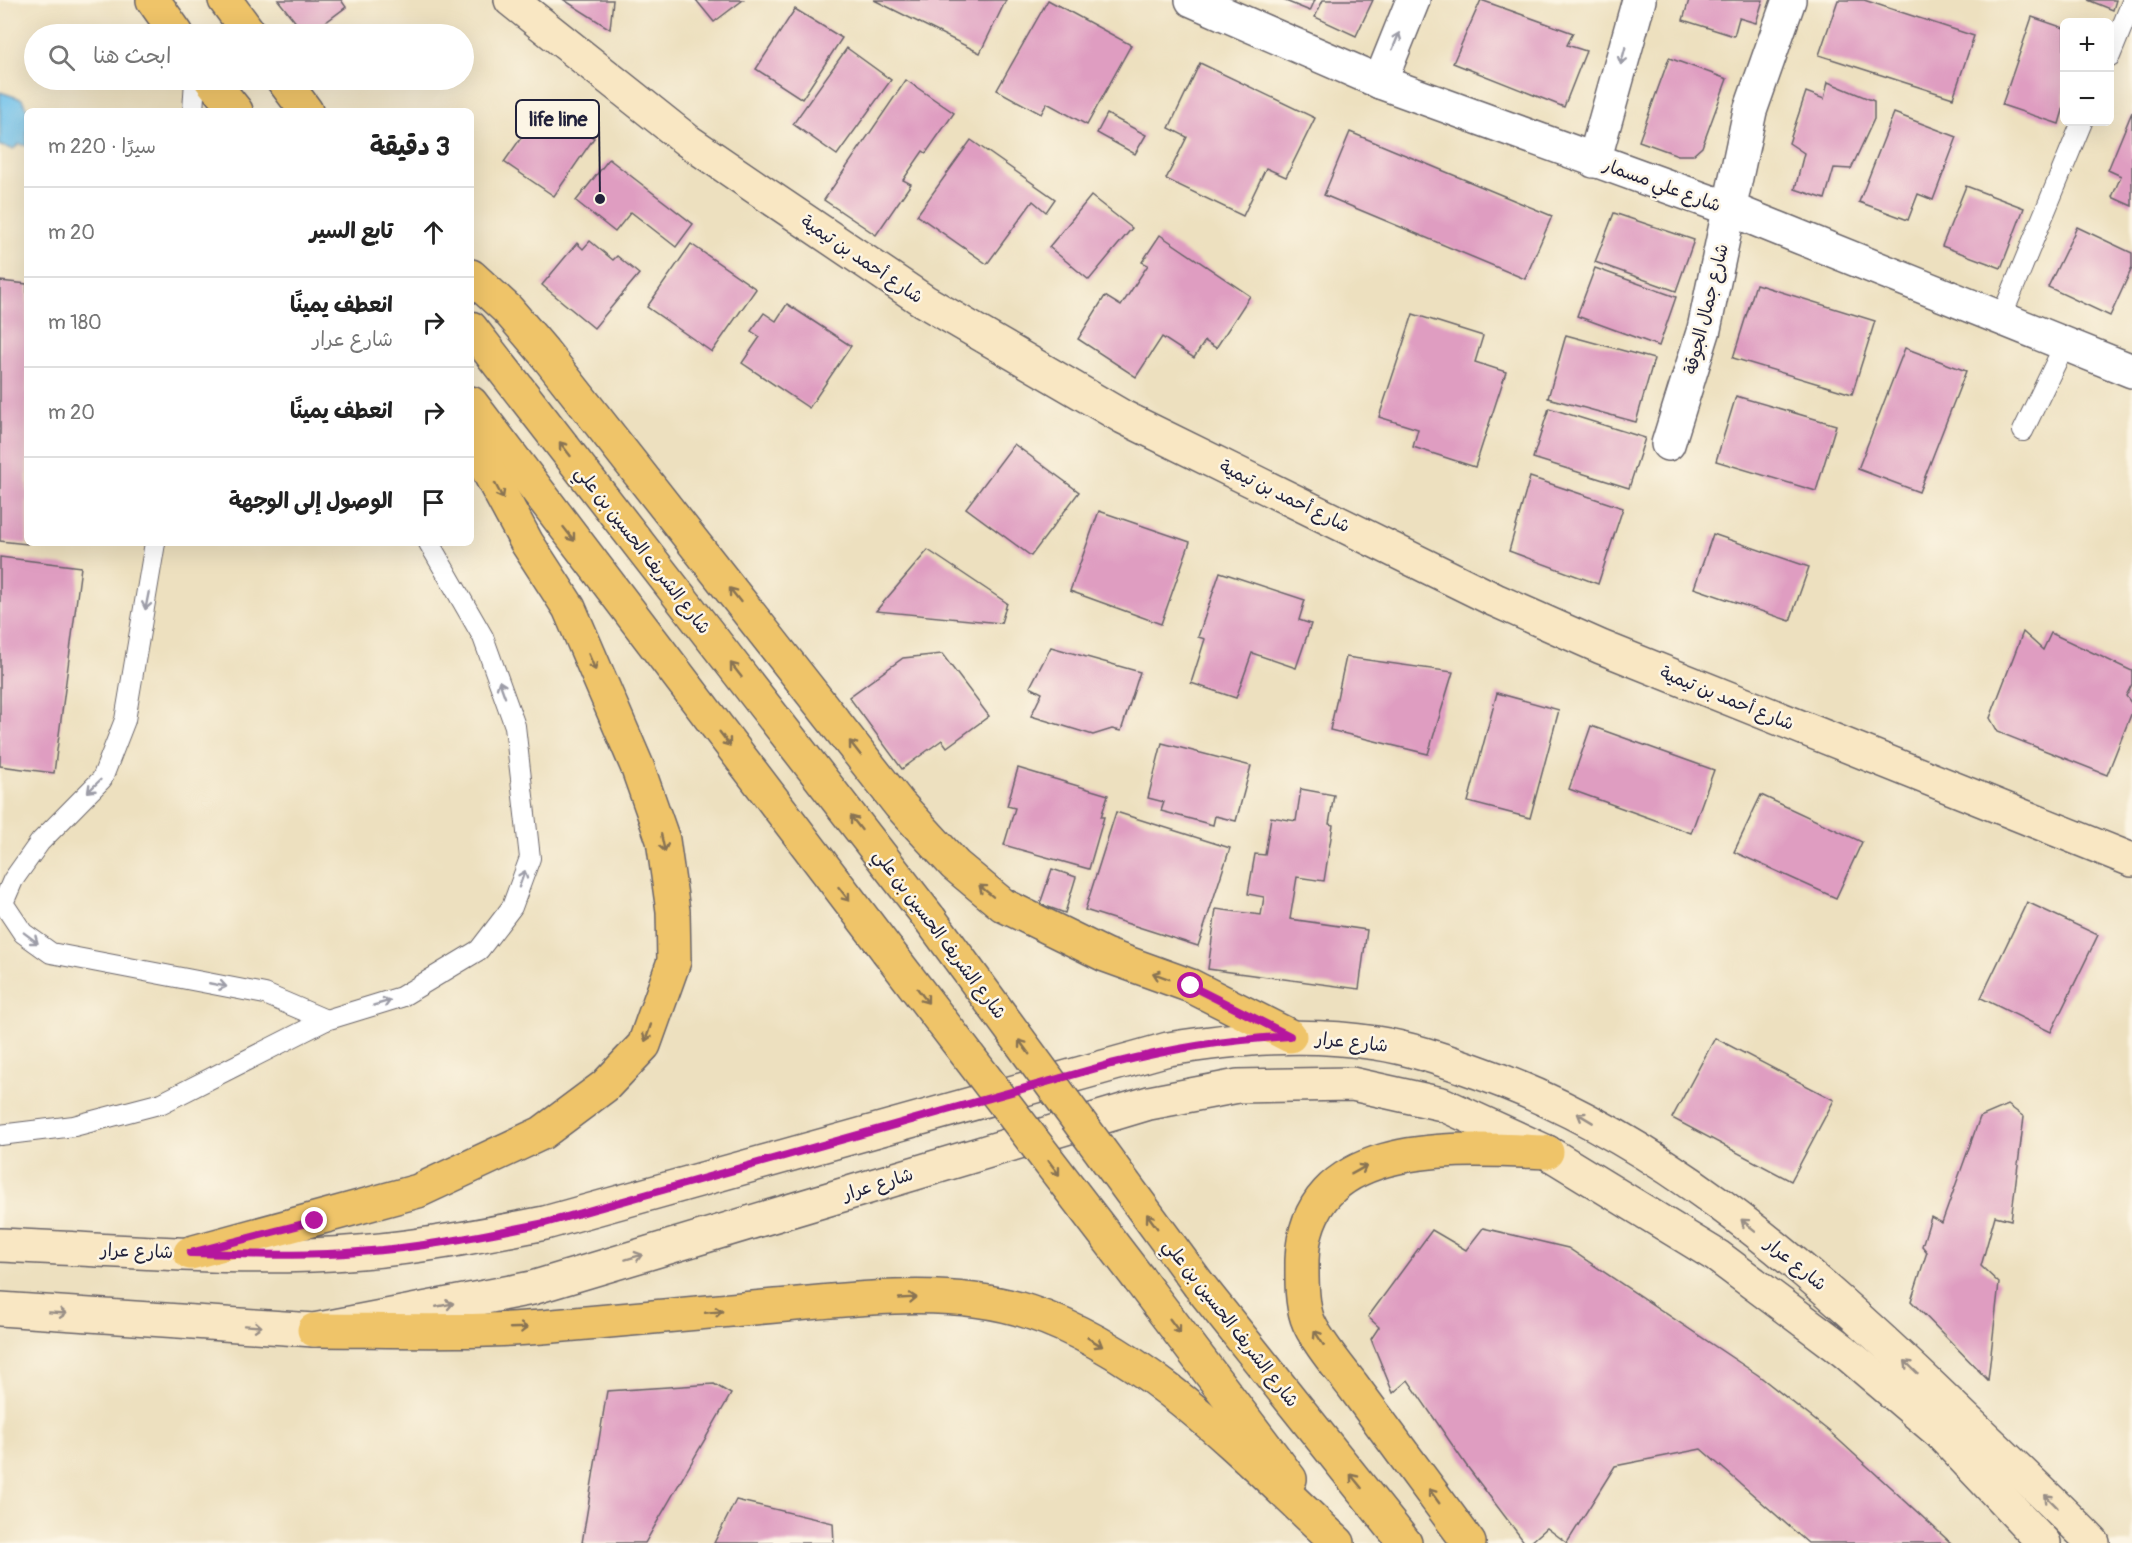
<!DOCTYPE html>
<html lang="ar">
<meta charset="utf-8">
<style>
:root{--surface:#fff;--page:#f2f2f2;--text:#222;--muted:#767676;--line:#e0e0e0}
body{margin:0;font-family:Pangolin,"Playpen Sans Arabic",sans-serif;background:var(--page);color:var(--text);direction:rtl}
.controls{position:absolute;right:18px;top:18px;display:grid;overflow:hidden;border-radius:9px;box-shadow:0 6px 24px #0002}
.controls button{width:54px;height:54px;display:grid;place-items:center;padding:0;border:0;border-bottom:2px solid var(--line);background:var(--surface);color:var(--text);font:30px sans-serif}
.stop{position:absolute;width:18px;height:18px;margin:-14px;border:4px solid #b5179e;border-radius:50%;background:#fff}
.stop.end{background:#b5179e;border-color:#fff;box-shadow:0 2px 6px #0008}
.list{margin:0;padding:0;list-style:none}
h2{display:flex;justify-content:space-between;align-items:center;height:78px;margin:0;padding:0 24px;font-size:26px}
h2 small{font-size:20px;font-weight:400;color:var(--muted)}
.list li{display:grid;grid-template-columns:39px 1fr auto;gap:18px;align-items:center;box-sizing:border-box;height:90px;padding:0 24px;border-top:2px solid var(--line)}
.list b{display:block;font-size:22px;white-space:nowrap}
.list p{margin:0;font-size:20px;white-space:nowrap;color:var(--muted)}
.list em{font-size:20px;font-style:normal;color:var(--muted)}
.icon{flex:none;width:33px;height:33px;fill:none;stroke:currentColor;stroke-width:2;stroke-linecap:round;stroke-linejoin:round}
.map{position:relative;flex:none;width:2132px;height:1543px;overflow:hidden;direction:ltr}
.search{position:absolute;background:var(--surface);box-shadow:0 6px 24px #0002;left:24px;top:24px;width:450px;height:66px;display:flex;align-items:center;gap:15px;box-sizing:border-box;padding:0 21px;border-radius:33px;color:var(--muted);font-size:22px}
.panel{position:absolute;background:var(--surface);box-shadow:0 6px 24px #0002;left:24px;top:108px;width:450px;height:438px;border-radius:9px;direction:rtl}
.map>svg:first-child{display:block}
.water{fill:#6fc1eb;stroke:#487293;stroke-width:1.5}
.building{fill:#df9dc1}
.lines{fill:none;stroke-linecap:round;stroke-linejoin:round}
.lane-casing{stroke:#696469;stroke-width:22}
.street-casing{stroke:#696469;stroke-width:36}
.secondary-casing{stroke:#696469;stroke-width:36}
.primary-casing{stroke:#696469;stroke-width:36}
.lane{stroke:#fff;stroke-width:20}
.street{stroke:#fff;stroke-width:33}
.secondary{stroke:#f9e7c3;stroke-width:33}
.primary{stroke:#efc469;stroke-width:33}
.primary-bridge-casing{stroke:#696469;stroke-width:36;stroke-linecap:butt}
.primary-bridge{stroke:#efc469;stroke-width:33}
.oneway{stroke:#9c9ca7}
.oneway2{stroke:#887352}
.oneway3{stroke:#988e86}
.route{stroke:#b5179e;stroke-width:8}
.labels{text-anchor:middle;stroke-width:5;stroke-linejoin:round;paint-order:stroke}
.street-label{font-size:18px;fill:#22223b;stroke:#fcf5e5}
.leader{fill:none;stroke:#22223b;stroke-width:2}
.callout-dot{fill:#22223b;stroke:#fcf5e5;stroke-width:2}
.callout{fill:#fcf5e5;stroke:#22223b;stroke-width:2}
.callout-label{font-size:20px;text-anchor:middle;font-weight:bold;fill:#22223b}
</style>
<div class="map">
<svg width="2132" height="1543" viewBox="0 0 2132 1543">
<rect width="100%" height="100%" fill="#fcf5e5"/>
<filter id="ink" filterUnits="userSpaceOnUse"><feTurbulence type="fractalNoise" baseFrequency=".0167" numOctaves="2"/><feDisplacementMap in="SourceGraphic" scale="12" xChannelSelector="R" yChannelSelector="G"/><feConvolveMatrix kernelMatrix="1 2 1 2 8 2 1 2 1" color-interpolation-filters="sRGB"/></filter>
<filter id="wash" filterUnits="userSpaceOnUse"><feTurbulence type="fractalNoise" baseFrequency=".008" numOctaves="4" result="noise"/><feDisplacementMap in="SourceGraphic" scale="24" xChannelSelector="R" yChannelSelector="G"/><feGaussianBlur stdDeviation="1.35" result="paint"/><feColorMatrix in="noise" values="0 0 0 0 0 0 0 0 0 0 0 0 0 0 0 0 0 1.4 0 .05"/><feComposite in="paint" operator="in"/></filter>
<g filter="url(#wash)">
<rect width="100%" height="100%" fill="#ede0bf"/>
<path class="water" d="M0 92 22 99 27 110 44 106 56 111H27V146L20 144 13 149 0 146Z"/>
<g id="blocks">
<g class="building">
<path d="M278 0H341L346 7 310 34H305Z"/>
<path d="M564 0H613L610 29Z"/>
<path d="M696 0H743L714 22Z"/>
<path d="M874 0H1006L980 53Z"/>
<path d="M1048 0 1131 45 1087 125 1047 103 1041 114 997 90Z"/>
<path d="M1283 0H1315L1310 11Z"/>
<path d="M1323 0H1373L1356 36 1315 17Z"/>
<path d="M1481 0 1573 33 1567 45 1586 51 1564 107 1453 63Z"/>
<path d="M1689 0H1763L1756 23 1739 18 1734 36 1683 20Z"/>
<path d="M1838 0H1864L1974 36 1953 98 1819 55Z"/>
<path d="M2088 0H2116L2113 10Z"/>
<path d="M795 9 842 38 802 99 756 69Z"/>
<path d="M2032 17 2064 28V107L2059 124 2002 105Z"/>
<path d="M847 48 891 80 837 155 793 124Z"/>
<path d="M1669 58 1727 79 1702 147 1693 155H1678L1639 141Z"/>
<path d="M1200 63 1315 118 1286 177 1266 168 1243 216 1166 179 1187 137 1169 128Z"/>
<path d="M906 80 954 113 926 153 923 151 903 180 911 184 876 235 824 200Z"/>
<path d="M1828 82 1874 101V119L1851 169 1834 168 1825 199 1795 189 1804 153 1789 143 1806 92 1824 99Z"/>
<path d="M544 105 594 138 554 196 504 162Z"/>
<path d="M2132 112V206L2112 197 2121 176 2108 170Z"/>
<path d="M1894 113 1957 137 1933 200 1918 194 1908 220 1859 202Z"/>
<path d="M1107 114 1146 135 1135 154 1097 133Z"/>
<path d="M1350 132 1552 216 1525 279 1324 195Z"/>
<path d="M971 140 1055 199 1046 212 1033 201 987 264 917 215Z"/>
<path d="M609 159 693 224 676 247 631 212 615 232 576 201Z"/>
<path d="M1966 186 2024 208 2001 268 1942 246Z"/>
<path d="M1091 196 1132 228 1089 280 1049 247Z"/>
<path d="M1614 213 1694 240 1676 291 1595 262Z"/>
<path d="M2077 227 2132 253V268L2110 316 2048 287Z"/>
<path d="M1160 235 1250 296 1216 348 1205 341 1194 358 1162 337 1136 377 1078 339 1105 296 1121 306 1148 265 1142 262Z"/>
<path d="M590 241 613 260 617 256 639 274 594 328 542 285 577 243 583 249Z"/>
<path d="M691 244 756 289 712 352 647 307Z"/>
<path d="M1595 268 1676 297 1659 346 1577 316Z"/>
<path d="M0 281 27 284V544L0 541Z"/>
<path d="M1756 284 1875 321 1852 394 1733 358Z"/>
<path d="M787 304 851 346 809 408 742 363 760 337 751 331 764 313 776 321Z"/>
<path d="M1413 314 1483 336 1475 362 1506 372 1475 467 1413 447 1418 429 1379 417Z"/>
<path d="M1566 335 1654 359 1636 422 1548 398Z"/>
<path d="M1905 348 1966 371 1919 492 1858 469Z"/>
<path d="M1736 396 1836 425 1816 491 1716 461Z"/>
<path d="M1549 408 1645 438 1629 488 1533 458Z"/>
<path d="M1014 444 1079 492 1031 556 966 508Z"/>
<path d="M1530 477 1623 508 1598 584 1509 551Z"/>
<path d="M1099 511 1190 542 1161 624 1070 591Z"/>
<path d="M1713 534 1809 567 1790 621 1694 588Z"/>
<path d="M928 550 1007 603 1001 623 876 611Z"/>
<path d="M0 557 81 567 54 773 0 766Z"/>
<path d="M1220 572 1305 600 1299 620 1311 624 1296 668 1252 653 1236 698 1191 683 1205 639 1198 637Z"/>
<path d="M2023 632 2043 650 2051 633 2132 671V684L2126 696 2132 704V712L2107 775 1998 732 1990 718Z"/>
<path d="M1051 647 1140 672 1121 731 1112 729 1093 735 1031 716 1042 693 1030 687Z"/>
<path d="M942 654 989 716 947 747 942 740 902 769 849 697 903 658Z"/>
<path d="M1346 657 1453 672 1428 754 1330 730Z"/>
<path d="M1497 693 1559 710 1530 818 1468 802Z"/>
<path d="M1591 726 1714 770 1691 833 1569 789Z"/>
<path d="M1162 743 1251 766 1236 821 1215 816 1213 825 1161 811 1164 802 1148 798Z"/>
<path d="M1018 768 1108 795 1101 817H1104L1089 869 1004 845 1015 808 1007 806Z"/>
<path d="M1301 789 1334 795 1329 824 1333 825 1324 881 1297 877 1290 919 1367 930 1359 989 1208 969 1216 909 1261 915 1264 897 1248 894 1255 854 1265 855 1271 817 1296 821Z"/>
<path d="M1761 795 1862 842 1836 898 1734 852Z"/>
<path d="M1116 812 1230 848 1198 946 1085 910Z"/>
<path d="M1052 869 1076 877 1065 913 1040 904Z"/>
<path d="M2027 902 2098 935 2051 1032 1981 998Z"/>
<path d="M1715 1038 1834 1100 1791 1181 1672 1118Z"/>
<path d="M2008 1105 2024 1117 2011 1220 1995 1216 1981 1266 1999 1283 1988 1380 1911 1301 1927 1252 1922 1246 1931 1217 1942 1223 1980 1117Z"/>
<path d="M1483 1228 1568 1248 1758 1375 1830 1432 1951 1543H1808L1701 1449 1615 1466 1567 1543 1547 1528 1530 1543H1525L1466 1465 1408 1380 1393 1393 1371 1339 1379 1327 1368 1317 1432 1230 1466 1250Z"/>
<path d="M714 1384 731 1394 645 1543H582L607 1391Z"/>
<path d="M736 1500 833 1523 834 1543H714Z"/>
</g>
</g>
</g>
<g filter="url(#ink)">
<use href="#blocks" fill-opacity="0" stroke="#696469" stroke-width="1.5"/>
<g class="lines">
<g class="lane-casing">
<g id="lane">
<path d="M2110 56 2132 2"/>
<path d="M193 111 195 80"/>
<path d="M2001 318 2082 122"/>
<path d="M2023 431 2065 344"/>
<path d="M155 543 125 720 102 779 40 842 13 880 3 903 23 933 51 953 265 994 326 1020"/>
<path d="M0 1135 74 1126 162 1103 326 1020 401 997 479 950 512 907 530 858 515 726 483 637 429 543"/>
</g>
</g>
<g class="street-casing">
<g id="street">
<path d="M1192 0 1380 82 1730 209 2132 371"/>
<path d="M1380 82 1413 0"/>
<path d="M1594 161 1639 0"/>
<path d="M1668 444 1704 329 1750 111 1789 0"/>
</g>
</g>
<g class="secondary-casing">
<g id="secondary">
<path d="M511 0 688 141 764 193 924 301 1123 417 1495 600 1601 647 2132 860"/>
<path d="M0 1245C119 1250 241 1262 360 1252 422 1247 484 1235 545 1223L1168 1049C1237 1038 1307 1032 1376 1043 1409 1048 1441 1059 1472 1070 1651 1131 1795 1257 1931 1386 1985 1438 2040 1489 2093 1543"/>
<path d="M0 1309 314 1330 532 1288 1149 1103 1238 1086 1352 1084 1442 1104 1547 1152 1717 1256 1844 1351 1939 1432 2044 1543"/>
</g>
</g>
<g class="primary-casing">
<g id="primary">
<path d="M153 0 177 34"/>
<path d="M225 0 250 34"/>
<path d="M211 80 236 111"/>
<path d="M283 80 306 111"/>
<path d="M471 276 508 310 543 351 899 804 955 865 1003 905 1105 955 1191 986 1290 1036"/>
<path d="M471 328 930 919"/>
<path d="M471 403 887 950"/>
<path d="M190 1253 418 1191 542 1133 605 1086 644 1045 674 961 673 911 663 840 637 766 569 608 527 543 471 439"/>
<path d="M1139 1279 1290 1479"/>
<path d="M1199 1285 1405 1543"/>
<path d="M314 1330C389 1330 466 1333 542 1327 619 1320 697 1313 775 1306 855 1299 951 1286 1029 1312 1149 1351 1247 1459 1338 1543"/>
<path d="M1469 1543C1430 1491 1392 1438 1353 1386 1340 1369 1313 1337 1307 1318 1301 1300 1302 1278 1302 1260 1306 1135 1460 1149 1547 1152"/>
</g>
</g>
<use href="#lane" class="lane"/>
<use href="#street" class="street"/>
<use href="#secondary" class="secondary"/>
<use href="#primary" class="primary"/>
<g class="primary-bridge-casing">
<g id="primary-bridge">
<path d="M930 919 1199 1285"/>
<path d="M887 950 1139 1279"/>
</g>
</g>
<use href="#primary-bridge" class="primary-bridge"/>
</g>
<defs><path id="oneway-shaft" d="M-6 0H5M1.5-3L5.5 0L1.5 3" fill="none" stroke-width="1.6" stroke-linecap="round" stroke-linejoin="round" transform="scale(1.5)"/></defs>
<g class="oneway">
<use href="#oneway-shaft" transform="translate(1396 41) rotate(-68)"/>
<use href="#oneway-shaft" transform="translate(1623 56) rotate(105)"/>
<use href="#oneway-shaft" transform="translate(147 601) rotate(101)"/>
<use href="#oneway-shaft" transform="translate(502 689) rotate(-110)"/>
<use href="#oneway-shaft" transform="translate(94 786) rotate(136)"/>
<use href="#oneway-shaft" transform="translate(522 879) rotate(-70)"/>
<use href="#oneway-shaft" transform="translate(31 938) rotate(37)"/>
<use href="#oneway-shaft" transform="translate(218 985) rotate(11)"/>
<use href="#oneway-shaft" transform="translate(382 1003) rotate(-16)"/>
</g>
<g class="oneway2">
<use href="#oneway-shaft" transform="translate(565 449) rotate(-128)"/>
<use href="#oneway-shaft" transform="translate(499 491) rotate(62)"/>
<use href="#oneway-shaft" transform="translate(569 534) rotate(52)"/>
<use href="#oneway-shaft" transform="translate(735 595) rotate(-128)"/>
<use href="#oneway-shaft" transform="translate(592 662) rotate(67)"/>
<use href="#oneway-shaft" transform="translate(736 670) rotate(-128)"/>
<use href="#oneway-shaft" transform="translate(725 739) rotate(53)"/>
<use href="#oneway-shaft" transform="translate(855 748) rotate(-128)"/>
<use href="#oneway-shaft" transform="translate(856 823) rotate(-128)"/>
<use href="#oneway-shaft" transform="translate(663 843) rotate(78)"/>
<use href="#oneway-shaft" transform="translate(986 891) rotate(-141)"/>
<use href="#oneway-shaft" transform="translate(844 894) rotate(52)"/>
<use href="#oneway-shaft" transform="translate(1161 976) rotate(-160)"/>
<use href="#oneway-shaft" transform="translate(923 996) rotate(53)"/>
<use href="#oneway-shaft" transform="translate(648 1033) rotate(109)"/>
<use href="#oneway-shaft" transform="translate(1024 1047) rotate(-126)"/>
<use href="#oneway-shaft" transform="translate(1054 1168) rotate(53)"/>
<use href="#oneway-shaft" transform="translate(1359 1170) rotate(-29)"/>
<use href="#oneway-shaft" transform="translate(1152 1221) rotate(-126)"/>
<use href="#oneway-shaft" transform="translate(908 1298) rotate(-3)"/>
<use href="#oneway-shaft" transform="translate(714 1312) rotate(-5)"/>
<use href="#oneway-shaft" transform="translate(1175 1326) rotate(53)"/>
<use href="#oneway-shaft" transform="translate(519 1328) rotate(-2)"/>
<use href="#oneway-shaft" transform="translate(1319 1338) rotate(-123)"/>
<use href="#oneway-shaft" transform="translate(1095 1342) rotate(31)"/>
<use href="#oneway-shaft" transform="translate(1356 1481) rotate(-129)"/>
<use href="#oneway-shaft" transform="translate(1434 1496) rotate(-126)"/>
</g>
<g class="oneway3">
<use href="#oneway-shaft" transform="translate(1585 1118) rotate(-149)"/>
<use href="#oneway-shaft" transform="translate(1748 1225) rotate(-141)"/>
<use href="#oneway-shaft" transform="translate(634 1257) rotate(-17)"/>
<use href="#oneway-shaft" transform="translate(445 1305) rotate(-11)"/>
<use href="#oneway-shaft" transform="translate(58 1313) rotate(4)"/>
<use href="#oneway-shaft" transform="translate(253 1326) rotate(4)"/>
<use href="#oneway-shaft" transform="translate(1911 1367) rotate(-136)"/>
<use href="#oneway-shaft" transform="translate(2051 1501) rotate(-135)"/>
</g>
</g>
<g class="lines" filter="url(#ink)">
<path class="route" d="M315 1221 190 1253C246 1254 303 1257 359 1252 422 1248 484 1235 545 1223L1111 1064C1174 1048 1225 1040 1290 1036L1191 986"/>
</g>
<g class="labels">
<g class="street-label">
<text transform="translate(1662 185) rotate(20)" y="6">شارع علي مسمار</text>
<text transform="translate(862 259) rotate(34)" y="6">شارع أحمد بن تيمية</text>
<text transform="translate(1706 309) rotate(-76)" y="6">شارع جمال الجوقة</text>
<text transform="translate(1285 496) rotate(26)" y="6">شارع أحمد بن تيمية</text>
<text transform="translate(643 550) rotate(52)" y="6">شارع الشريف الحسين بن علي</text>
<text transform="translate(1727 698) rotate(22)" y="6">شارع أحمد بن تيمية</text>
<text transform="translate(940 934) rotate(53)" y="6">شارع الشريف الحسين بن علي</text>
<text transform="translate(1352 1042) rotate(6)" y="6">شارع عرار</text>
<text transform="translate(878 1184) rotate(-17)" y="6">شارع عرار</text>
<text transform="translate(137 1251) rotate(2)" y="6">شارع عرار</text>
<text transform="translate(1796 1264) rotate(39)" y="6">شارع عرار</text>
<text transform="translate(1231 1323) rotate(52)" y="6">شارع الشريف الحسين بن علي</text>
</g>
</g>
<path class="leader" d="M600 199L599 119"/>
<circle class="callout-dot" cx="600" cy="199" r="6"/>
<rect class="callout" x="516" y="100" width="83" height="38" rx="6"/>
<g class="callout-label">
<text x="558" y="126">life line</text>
</g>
</svg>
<div class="controls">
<button>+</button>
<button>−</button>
</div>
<div class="stop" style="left:1191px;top:986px"></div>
<div class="stop end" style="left:315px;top:1221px"></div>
<div class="search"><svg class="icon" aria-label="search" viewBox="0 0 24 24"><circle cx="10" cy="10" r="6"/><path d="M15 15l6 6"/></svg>ابحث هنا</div>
<section class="panel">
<h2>3 دقيقة<small>سيرًا · 220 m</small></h2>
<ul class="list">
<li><svg class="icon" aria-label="ahead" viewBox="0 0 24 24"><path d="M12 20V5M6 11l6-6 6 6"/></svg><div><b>تابع السير</b></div><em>20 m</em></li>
<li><svg class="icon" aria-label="right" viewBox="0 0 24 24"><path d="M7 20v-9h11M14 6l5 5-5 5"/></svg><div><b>انعطف يمينًا</b><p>شارع عرار</p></div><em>180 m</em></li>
<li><svg class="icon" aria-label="right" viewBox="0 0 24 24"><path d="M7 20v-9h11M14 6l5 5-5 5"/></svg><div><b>انعطف يمينًا</b></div><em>20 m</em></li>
<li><svg class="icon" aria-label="arrive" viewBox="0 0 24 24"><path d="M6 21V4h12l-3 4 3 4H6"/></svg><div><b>الوصول إلى الوجهة</b></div></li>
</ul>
</section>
</div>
